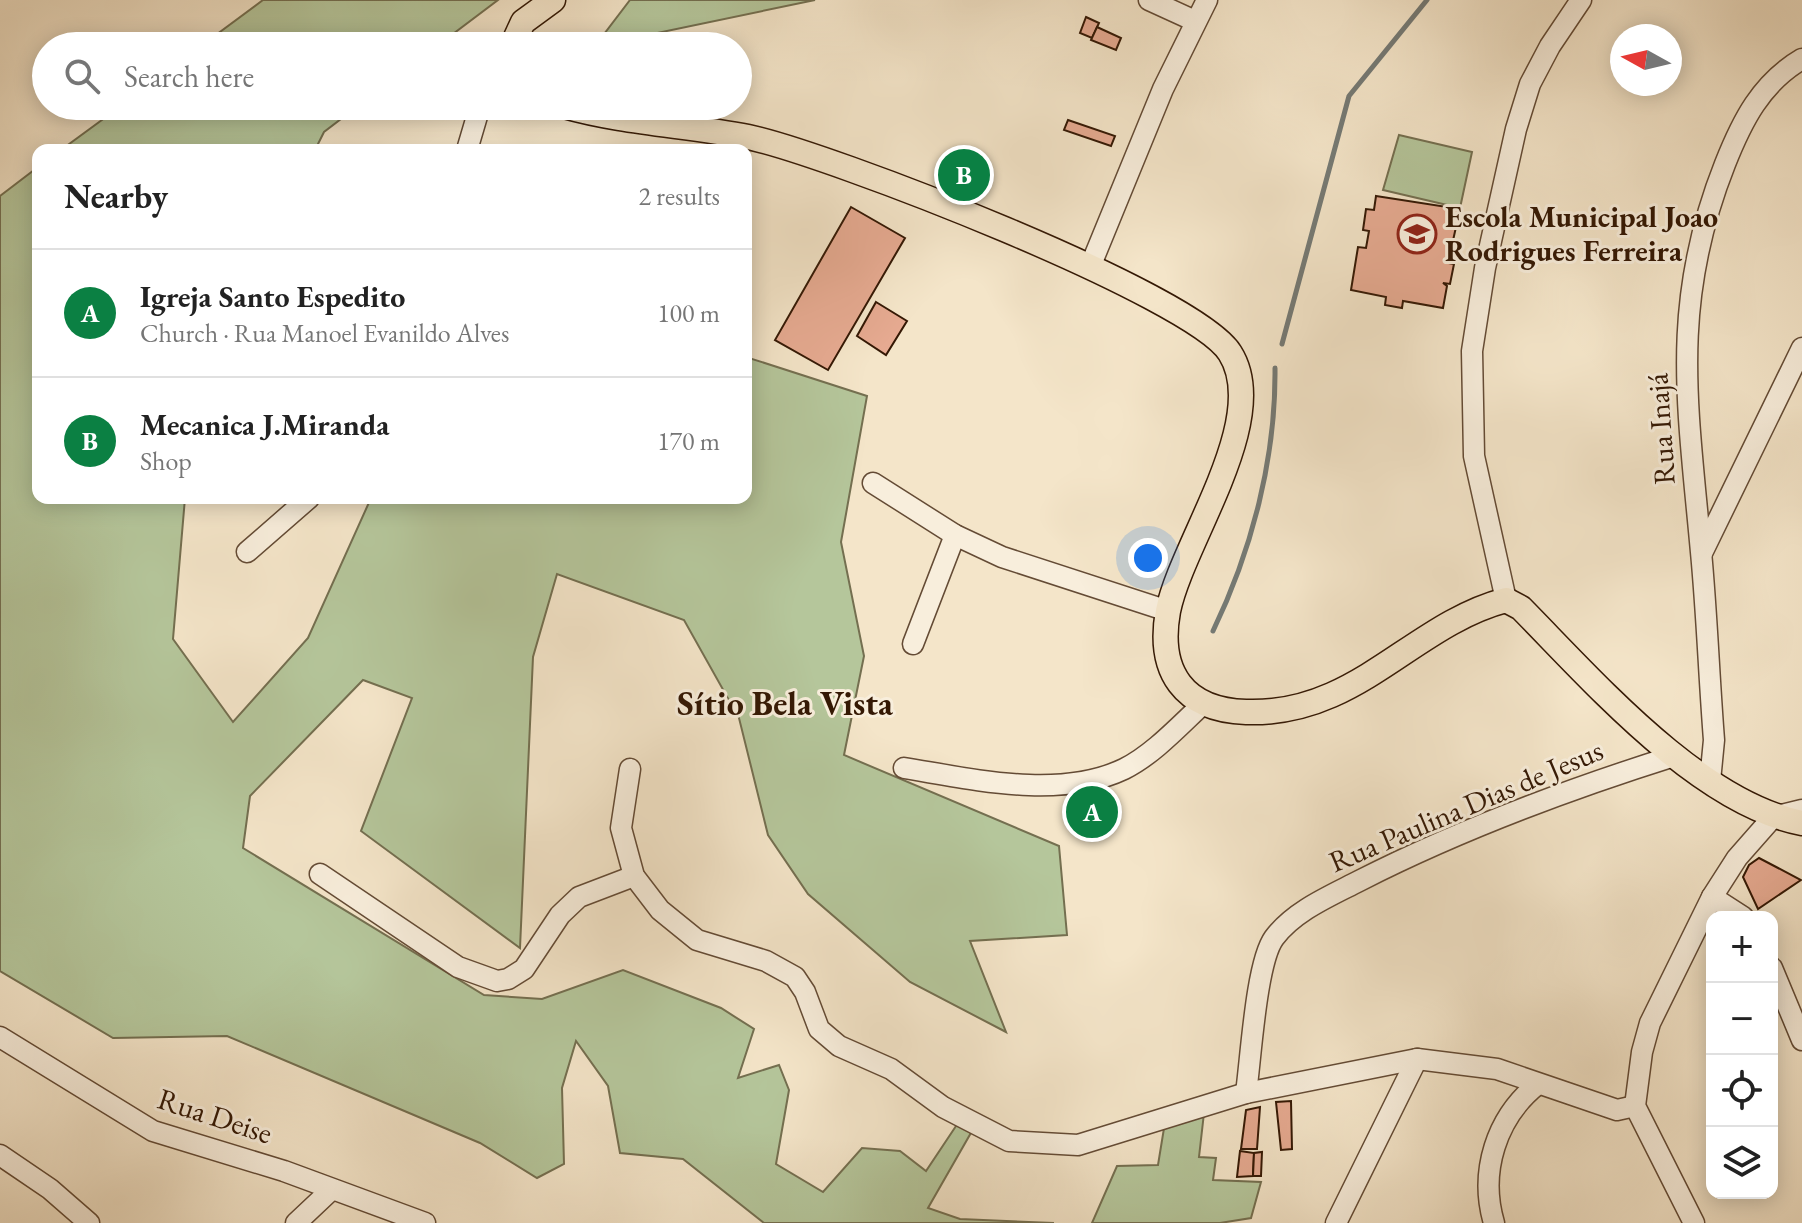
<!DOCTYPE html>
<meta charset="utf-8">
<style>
:root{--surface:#fff;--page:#f6f6f6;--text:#222;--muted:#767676;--line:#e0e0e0;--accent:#0b8043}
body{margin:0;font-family:"EB Garamond",serif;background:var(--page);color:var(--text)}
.controls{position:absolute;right:24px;bottom:24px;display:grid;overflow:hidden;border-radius:16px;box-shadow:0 4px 20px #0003}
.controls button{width:72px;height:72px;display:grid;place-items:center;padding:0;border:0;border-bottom:2px solid var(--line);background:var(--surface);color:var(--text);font:40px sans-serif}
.compass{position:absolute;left:1610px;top:24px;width:72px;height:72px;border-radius:50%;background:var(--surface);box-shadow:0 4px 20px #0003;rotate:278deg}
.you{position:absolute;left:1148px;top:558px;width:28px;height:28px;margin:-20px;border:6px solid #fff;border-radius:50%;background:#1a73e8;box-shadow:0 0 0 12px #1a73e833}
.badge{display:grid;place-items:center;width:52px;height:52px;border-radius:50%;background:var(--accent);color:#fff;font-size:26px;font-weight:700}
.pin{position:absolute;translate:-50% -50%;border:4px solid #fff;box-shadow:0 2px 8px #0006}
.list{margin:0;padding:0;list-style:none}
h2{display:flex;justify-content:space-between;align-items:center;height:104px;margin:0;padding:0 32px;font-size:34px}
h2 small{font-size:26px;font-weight:400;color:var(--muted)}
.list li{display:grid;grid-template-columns:52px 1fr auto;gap:24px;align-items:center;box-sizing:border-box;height:128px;padding:0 32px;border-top:2px solid var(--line)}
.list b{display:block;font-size:30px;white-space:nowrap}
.list p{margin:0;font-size:26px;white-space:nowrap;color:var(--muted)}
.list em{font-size:26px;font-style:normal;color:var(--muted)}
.icon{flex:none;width:44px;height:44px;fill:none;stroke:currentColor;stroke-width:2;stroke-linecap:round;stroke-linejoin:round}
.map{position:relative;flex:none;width:1802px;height:1223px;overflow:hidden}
.search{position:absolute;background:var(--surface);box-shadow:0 4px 20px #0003;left:32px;top:32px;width:720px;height:88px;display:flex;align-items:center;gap:20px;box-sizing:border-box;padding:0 28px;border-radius:44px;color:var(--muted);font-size:30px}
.panel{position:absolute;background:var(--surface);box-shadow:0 4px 20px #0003;left:32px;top:144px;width:720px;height:360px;border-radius:16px}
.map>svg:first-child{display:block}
.green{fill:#b5c69b;stroke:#746f50;stroke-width:2}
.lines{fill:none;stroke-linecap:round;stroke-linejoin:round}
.stream{stroke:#757a75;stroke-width:5}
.building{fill:#e6aa91;stroke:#341804;stroke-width:2}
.minor-casing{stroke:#644b35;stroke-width:23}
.major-casing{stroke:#341804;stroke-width:27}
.minor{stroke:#f8eedc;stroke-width:20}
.major{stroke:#f4e5c9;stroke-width:24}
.labels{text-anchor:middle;stroke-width:6;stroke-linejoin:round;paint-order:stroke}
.poi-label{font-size:30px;font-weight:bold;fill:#341804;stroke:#f8eedc;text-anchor:start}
.street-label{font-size:30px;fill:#341804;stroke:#f8eedc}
.quarter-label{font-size:34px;font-weight:bold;fill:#341804;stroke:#f8eedc}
</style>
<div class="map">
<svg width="1802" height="1223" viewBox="0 0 1802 1223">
<rect width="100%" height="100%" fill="#f4e5c9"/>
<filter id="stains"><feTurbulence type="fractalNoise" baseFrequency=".0025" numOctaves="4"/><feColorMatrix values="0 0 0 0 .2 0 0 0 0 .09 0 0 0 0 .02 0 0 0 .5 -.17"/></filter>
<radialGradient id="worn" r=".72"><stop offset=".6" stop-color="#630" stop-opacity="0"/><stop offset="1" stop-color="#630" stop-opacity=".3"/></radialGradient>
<g class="green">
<path d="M263 0H498L437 46H201Z"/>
<path d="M630 0H815L595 46Z"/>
<path d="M121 106H358L324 132 315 150H61Z"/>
<path d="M1399 135 1472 152 1460 208 1383 190Z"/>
<path d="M38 167V498H185L173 639 233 722 308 638 371 498H746V357L867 396 841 542 864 656 844 755 1059 846 1067 935 970 941 1006 1032 910 982 808 894 768 835 739 718 684 620 557 574 533 657 520 948 361 831 412 698 363 680 250 796 243 848 484 995 542 999 623 970 721 1008 754 1029 738 1078 779 1065 789 1090 776 1164 823 1192 862 1148 900 1151 926 1171 958 1123 972 1131 928 1208 960 1219 1054 1223H764L683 1159 620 1153 608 1086 576 1041 562 1088 564 1164 537 1178 480 1143 227 1036 113 1038 0 971V196Z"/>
<path d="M1204 1113 1199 1157 1216 1158 1213 1180 1261 1182 1251 1218 1220 1223H1092L1117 1166 1158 1165 1165 1122Z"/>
</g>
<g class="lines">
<g class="stream">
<path d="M1282 344 1349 96 1427 0"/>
<path d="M1213 631C1252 550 1276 458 1275 368"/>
</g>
</g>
<g class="building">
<path d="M1086 17 1099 23 1092 38 1080 33Z"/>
<path d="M1097 27 1121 38 1116 50 1091 40Z"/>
<path d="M1068 120 1115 136 1111 146 1064 130Z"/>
<path d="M970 152 979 157 955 198 949 193Z"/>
<path d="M1376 196 1460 209 1448 263 1454 264 1450 284 1443 283 1447 286 1443 308 1403 301 1402 308 1385 305 1386 297 1351 290 1358 247 1366 248 1369 231 1363 230 1366 209 1374 210Z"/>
<path d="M851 207 905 238 828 370 775 340Z"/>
<path d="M876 302 907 321 886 355 857 336Z"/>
<path d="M1084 789 1108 792 1099 836 1076 832Z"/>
<path d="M1759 858 1801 880 1758 909 1743 877 1749 865Z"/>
<path d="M1291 1101 1292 1149 1281 1150 1276 1102Z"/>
<path d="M1260 1107 1257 1149H1241L1246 1110Z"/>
<path d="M1240 1151 1254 1153 1253 1176 1237 1177Z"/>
<path d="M1262 1152 1261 1176H1253L1254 1153Z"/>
</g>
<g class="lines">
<g class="minor-casing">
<g id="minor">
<path d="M1149 0 1195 21"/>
<path d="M467 150 480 106"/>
<path d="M1090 267 1163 89 1207 0"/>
<path d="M873 483 955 535 1002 557 1168 611"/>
<path d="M247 552 309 498"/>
<path d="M1702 553 1802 348"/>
<path d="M1506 600 1474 456 1472 351 1485 268 1516 129 1530 84 1550 46 1581 0"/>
<path d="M913 644 955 535"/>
<path d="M904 768C972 779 1059 800 1124 769 1154 754 1180 725 1205 702"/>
<path d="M630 769 621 828 634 876 660 910 697 940 766 961 795 977 805 992 819 1029 839 1046 891 1069 943 1107 1009 1141 1078 1145 1246 1093 1417 1059 1497 1069 1617 1110 1635 1106"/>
<path d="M1710 781 1714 740C1709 677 1707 615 1701 552 1688 407 1669 305 1725 164 1742 121 1761 83 1802 59"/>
<path d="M320 874 458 967 497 981 508 979 524 969 560 915 579 897 634 876"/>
<path d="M1712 897 1743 917"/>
<path d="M1772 968 1802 1040"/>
<path d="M0 1037 153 1131 284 1171 425 1223"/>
<path d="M1246 1093C1251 1058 1256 963 1274 938 1294 911 1330 896 1359 881 1459 830 1566 790 1674 756"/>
<path d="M0 1155 50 1189 89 1223"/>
<path d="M296 1223 330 1191"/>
<path d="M1336 1223 1417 1059"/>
<path d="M1494 1223C1479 1172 1496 1117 1538 1084"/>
<path d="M1694 1223 1635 1106 1642 1052 1650 1023 1712 897 1737 858 1773 817 1802 810"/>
</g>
</g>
<g class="major-casing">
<g id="major">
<path d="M512 46 523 22 553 0"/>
<path d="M564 106C624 123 687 125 748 137 826 153 1194 295 1230 353 1272 419 1182 542 1168 611 1157 672 1184 710 1246 712 1357 716 1411 625 1506 600L1521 608C1594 682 1699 803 1802 823"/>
</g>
</g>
<use href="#minor" class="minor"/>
<use href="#major" class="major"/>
</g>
<defs>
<g id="school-ring" transform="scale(2)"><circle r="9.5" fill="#f8eedc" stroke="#8f2418" stroke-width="1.5"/><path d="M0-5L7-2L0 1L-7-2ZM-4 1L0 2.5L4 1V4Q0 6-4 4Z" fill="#8f2418"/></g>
</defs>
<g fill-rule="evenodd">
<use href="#school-ring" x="1417" y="234"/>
</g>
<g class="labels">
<g class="poi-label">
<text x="1445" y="227">Escola Municipal Joao<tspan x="1445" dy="34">Rodrigues Ferreira</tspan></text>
</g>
<g class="street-label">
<text transform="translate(1661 429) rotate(-94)" y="10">Rua Inajá</text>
<text transform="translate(1466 806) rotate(-23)" y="10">Rua Paulina Dias de Jesus</text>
<text transform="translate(215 1116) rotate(18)" y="10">Rua Deise</text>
</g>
<g class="quarter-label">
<text x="785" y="715">Sítio Bela Vista</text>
</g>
</g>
<rect width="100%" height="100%" filter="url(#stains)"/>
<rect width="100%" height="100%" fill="url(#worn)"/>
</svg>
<div class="controls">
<button>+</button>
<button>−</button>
<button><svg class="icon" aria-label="locate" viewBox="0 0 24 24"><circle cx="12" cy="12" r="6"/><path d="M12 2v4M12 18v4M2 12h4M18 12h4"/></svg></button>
<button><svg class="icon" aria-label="layers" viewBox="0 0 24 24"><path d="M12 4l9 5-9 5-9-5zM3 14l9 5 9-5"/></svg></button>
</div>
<svg class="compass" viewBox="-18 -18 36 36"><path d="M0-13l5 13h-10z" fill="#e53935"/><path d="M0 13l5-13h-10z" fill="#767676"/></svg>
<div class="you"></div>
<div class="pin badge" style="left:1092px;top:812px">A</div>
<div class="pin badge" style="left:964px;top:175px">B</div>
<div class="search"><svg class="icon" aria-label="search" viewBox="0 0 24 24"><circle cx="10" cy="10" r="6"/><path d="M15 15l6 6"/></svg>Search here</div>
<section class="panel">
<h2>Nearby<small>2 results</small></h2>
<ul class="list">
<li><span class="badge">A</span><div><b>Igreja Santo Espedito</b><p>Church · Rua Manoel Evanildo Alves</p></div><em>100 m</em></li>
<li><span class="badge">B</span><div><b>Mecanica J.Miranda</b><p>Shop</p></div><em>170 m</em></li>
</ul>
</section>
</div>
